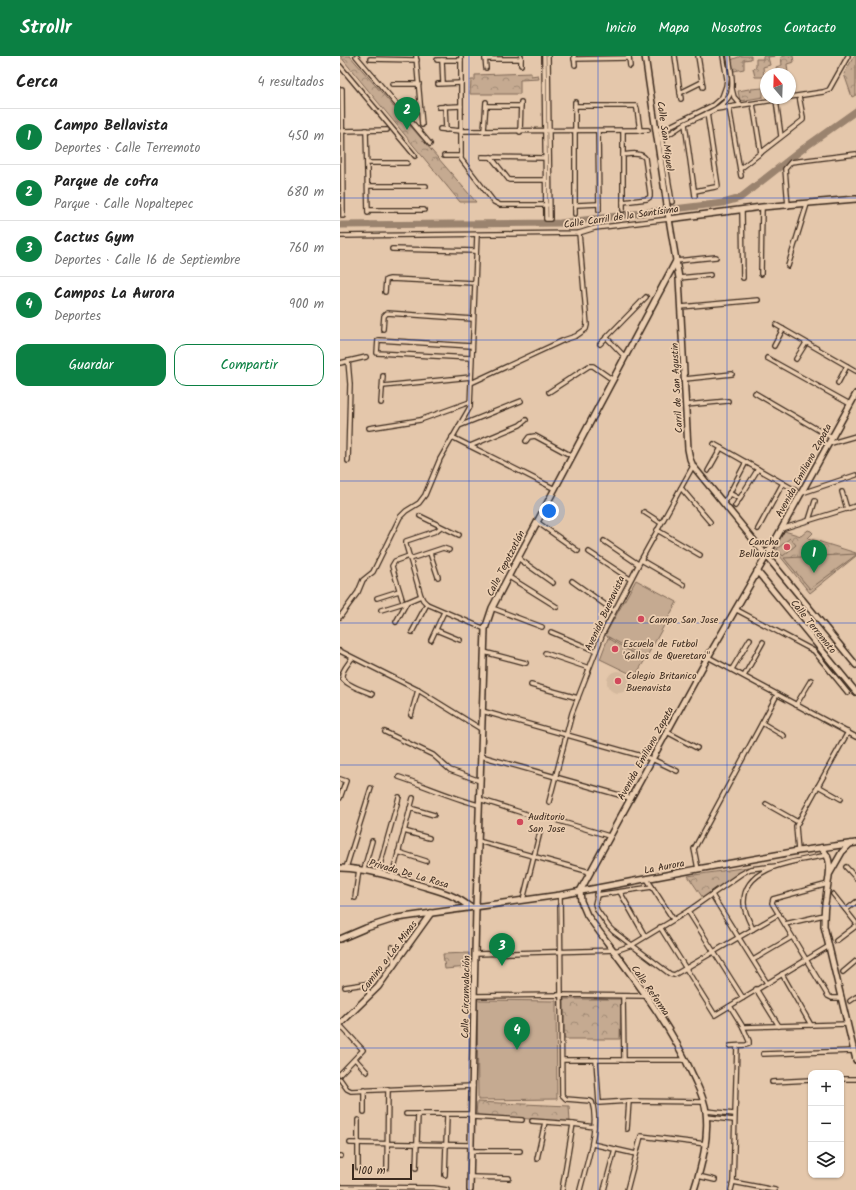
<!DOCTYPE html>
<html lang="es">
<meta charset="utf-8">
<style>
:root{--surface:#fff;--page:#f6f6f6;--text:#222;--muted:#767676;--line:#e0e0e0;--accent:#0b8043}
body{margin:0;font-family:Kalam,sans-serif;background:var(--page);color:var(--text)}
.controls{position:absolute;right:12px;bottom:12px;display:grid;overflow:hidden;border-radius:8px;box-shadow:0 1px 3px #0004}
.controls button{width:36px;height:36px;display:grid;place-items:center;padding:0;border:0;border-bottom:1px solid var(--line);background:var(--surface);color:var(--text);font:20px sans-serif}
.compass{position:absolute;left:420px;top:12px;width:36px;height:36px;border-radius:50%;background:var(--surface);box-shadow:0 1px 3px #0004;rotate:341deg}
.scale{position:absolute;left:12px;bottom:10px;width:60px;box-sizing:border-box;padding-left:4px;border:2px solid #3b2a1e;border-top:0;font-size:11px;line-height:14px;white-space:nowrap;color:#3b2a1e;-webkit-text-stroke:3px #ebceb1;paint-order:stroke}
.you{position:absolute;left:209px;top:455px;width:14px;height:14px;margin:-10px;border:3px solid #fff;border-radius:50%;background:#1a73e8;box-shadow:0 0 0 6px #1a73e833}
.badge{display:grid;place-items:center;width:26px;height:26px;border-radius:50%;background:var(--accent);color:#fff;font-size:13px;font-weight:700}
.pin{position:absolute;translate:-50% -33px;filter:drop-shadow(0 1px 2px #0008)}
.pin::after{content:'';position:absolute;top:21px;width:14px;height:12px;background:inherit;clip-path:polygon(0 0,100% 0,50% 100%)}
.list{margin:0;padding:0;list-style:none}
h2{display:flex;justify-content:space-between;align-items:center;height:52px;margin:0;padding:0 16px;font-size:17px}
h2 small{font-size:13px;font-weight:400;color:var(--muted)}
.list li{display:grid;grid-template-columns:26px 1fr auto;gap:12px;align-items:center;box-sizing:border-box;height:56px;padding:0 16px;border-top:1px solid var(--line)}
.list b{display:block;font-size:15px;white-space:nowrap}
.list p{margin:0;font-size:13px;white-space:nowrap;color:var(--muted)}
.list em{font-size:13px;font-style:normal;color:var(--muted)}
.actions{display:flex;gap:8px;padding:12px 16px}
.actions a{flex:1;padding:9px 0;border:1px solid var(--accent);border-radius:12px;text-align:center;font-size:14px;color:var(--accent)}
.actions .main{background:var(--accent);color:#fff}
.icon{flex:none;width:22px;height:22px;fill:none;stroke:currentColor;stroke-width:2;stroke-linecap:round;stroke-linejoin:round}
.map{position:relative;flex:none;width:516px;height:1134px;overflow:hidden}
header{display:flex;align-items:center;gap:24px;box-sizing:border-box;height:56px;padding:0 20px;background:var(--accent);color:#fff}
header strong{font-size:19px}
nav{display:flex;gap:22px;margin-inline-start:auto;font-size:14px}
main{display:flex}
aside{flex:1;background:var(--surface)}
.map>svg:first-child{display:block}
.built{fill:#d4b99e}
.park{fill:url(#park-crowns);stroke:#806a58}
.garden{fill:#c5aa91;stroke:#806a58}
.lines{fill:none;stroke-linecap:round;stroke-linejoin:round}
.river{stroke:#9a836e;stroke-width:7}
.street-casing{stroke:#3b2a1e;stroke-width:6}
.secondary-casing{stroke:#3b2a1e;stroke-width:8}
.street{stroke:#ebceb1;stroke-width:3.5}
.secondary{stroke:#ebceb1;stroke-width:5}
.grid{fill:none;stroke:#1d4ed8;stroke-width:1;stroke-opacity:0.55}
.poi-dot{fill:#d1495b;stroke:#ebceb1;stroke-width:1.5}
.labels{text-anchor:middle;stroke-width:3.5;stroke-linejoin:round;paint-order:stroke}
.street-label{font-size:10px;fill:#3b2a1e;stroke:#ebceb1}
.poi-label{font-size:10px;fill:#3b2a1e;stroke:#ebceb1;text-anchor:start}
</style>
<header>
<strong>Strollr</strong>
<nav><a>Inicio</a><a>Mapa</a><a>Nosotros</a><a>Contacto</a></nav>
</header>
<main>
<aside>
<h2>Cerca<small>4 resultados</small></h2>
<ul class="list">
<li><span class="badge">1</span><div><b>Campo Bellavista</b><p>Deportes · Calle Terremoto</p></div><em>450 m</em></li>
<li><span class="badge">2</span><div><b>Parque de cofra</b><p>Parque · Calle Nopaltepec</p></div><em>680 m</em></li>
<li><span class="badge">3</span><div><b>Cactus Gym</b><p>Deportes · Calle 16 de Septiembre</p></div><em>760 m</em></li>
<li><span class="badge">4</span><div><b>Campos La Aurora</b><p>Deportes</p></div><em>900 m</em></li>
</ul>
<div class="actions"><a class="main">Guardar</a><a>Compartir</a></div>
</aside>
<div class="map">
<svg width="516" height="1134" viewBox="0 0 516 1134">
<defs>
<pattern id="park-crowns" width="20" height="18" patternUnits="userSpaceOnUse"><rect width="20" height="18" fill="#c5aa91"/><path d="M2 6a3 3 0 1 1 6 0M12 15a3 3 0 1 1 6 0" fill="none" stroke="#a18b76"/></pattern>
</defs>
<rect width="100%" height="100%" fill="#e4c7ab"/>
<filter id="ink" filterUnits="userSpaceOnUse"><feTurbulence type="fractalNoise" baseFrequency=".025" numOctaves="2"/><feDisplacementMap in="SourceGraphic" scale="8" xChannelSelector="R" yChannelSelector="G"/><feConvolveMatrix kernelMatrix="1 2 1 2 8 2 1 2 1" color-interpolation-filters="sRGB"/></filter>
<g filter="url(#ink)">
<circle class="built" cx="278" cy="626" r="11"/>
<g class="park">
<path d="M0 0H10L136 146H120Z"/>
<path d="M401 0H411V3L404 4V13L394 15 391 4Z"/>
<path d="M423 0H435L428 1 430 9 423 11 424 21H415L413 12 416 11V3H423Z"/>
<path d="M445 0H453L454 6 447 8 448 17 437 18 436 11 442 9 441 1Z"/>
<path d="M514 0H516V39L512 41 504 18Z"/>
<path d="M191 17V20L198 19 199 23 180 24V38H130L131 24H135V19Z"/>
<path d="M423 32V41L400 45 398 35 409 33 411 36V33Z"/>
<path d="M441 474 461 480 468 474 471 475 473 477 468 482 516 497V500L470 537 435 494Z"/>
<path d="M408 811 363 842 348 820Z"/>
<path d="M129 897 128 911 105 913 103 898Z"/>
<path d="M224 943H281L280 983H224Z"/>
<path d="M137 1046 229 1050 230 1066 136 1059Z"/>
</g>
<g class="garden">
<path d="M450 482 456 489 443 500 437 493Z"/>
<path d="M516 498V499L470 533 444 502Z"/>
<path d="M296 524 337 546 306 602 265 579Z"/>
<path d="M268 582 305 604 295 620 260 603Z"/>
<path d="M137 944 216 945 217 1043 138 1044Z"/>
</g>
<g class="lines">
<path class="river" d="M0 169 220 167 383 147 400 142 464 92 516 55"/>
<g class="street-casing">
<g id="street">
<path d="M16 0 90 88"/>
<path d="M76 0 82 69"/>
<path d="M121 0V103L154 146 160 149H207"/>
<path d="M145 0 146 12"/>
<path d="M181 0V9"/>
<path d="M204 0 206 163H210L208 0"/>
<path d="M234 0 235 9"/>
<path d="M335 0 341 43"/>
<path d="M358 0 363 31"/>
<path d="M289 1 290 10"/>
<path d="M30 3 77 4"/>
<path d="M145 3H181"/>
<path d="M234 3 289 2"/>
<path d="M97 4H121"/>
<path d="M102 4 103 27"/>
<path d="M0 10 75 100"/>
<path d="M52 28H79"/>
<path d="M98 28 121 27"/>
<path d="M2 33 3 160"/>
<path d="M392 33 394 41 401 49"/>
<path d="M340 37 362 26"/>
<path d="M450 41 483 36 489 34 508 0"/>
<path d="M436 44 441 80"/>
<path d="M413 48 421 97"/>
<path d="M105 50 106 74"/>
<path d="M146 50H181"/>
<path d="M235 50H296L297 53 300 75"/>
<path d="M67 51H80"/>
<path d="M99 51 121 50"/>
<path d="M389 51 401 120"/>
<path d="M377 53 447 42"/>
<path d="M345 68 355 140"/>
<path d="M100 73 121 75 308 74"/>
<path d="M320 73 332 146"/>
<path d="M26 74 28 157"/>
<path d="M316 74 328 71 373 49 382 41 386 30 387 23 383 0"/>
<path d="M1 75 47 74"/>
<path d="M144 75 146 46"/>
<path d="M258 75 259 154"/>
<path d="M283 75V154"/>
<path d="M180 76 181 46"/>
<path d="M317 83C328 81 336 73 346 67 362 59 390 52 392 31 393 21 390 10 389 0"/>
<path d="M283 99C290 98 301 96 305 102L310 137V141L307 143 283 146"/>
<path d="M104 100H121"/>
<path d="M142 101 205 102"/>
<path d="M151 101 169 124H205"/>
<path d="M27 107H67"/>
<path d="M400 113 463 64V61L459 40"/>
<path d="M28 130H86"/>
<path d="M355 135 375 131 378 130 367 57"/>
<path d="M236 149 259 148"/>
<path d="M448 150 445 113 451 106 516 98"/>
<path d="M28 154H84"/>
<path d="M402 154 403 222"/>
<path d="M235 158V46"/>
<path d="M0 180 239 177 255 172 329 163"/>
<path d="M52 193 136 195"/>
<path d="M336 205 376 201"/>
<path d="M448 210 467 148"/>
<path d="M421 218 422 151"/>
<path d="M339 222 370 219"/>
<path d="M45 236 46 224 50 223 134 227"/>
<path d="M341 251 418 244"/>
<path d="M436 269 516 315"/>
<path d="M43 273 44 260 47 257 133 263"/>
<path d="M266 281 285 301"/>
<path d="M260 288 306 241"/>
<path d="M434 290 443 273"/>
<path d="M131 302 37 297 38 284H39L131 290"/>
<path d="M427 302 510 348"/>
<path d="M456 303 466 287"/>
<path d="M8 305 10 328 8 405"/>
<path d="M0 307 26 301"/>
<path d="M345 323 392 318"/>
<path d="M131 327 224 284 236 280 246 273 247 269 239 177"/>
<path d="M498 327 507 310"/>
<path d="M43 330 131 321"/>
<path d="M209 336 249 310H253L273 324"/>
<path d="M415 337 492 382"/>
<path d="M41 347 43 320"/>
<path d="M346 349 388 345"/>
<path d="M119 370 181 345"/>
<path d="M29 372 80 364 130 346"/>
<path d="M112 381 215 433"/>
<path d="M186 385 189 381 195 380 232 400"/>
<path d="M374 388 455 434"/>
<path d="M488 388 516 380"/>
<path d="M130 390 180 369 186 364"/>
<path d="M368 415 381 392"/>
<path d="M341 432 370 466"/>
<path d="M502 436 507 453"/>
<path d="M389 437 400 443"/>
<path d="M462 437 516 419"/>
<path d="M383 446 387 442 406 406"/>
<path d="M395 450 418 413"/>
<path d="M304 456 321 467"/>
<path d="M80 460 119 479"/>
<path d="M469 464 475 445"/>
<path d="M197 466 238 495"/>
<path d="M101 471 96 475 66 485V489L81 540 83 544 87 548 145 573"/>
<path d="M418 473 443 427"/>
<path d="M441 473 516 450"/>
<path d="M317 474 360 499"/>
<path d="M264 485 298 508"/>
<path d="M249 496 290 523"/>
<path d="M90 497 98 521"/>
<path d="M178 502 213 527"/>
<path d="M70 503 103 492 109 494"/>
<path d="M301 504 344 529"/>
<path d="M169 521 217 551"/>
<path d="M232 525 274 555"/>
<path d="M37 542 59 535"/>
<path d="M62 543 52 510 55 505 69 500"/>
<path d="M152 552 202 571"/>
<path d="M395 553 474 595 508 637"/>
<path d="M41 554 67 546 81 540"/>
<path d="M0 561 18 536 23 524 33 516 60 461 66 455 79 447 85 439 100 403 130 351 137 179"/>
<path d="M56 566 67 546"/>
<path d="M96 574 120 584"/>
<path d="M72 576 87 548"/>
<path d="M211 576 256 595"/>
<path d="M91 584 104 556"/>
<path d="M0 595 78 634 141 673"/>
<path d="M144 596 186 607"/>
<path d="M205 597 249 612"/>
<path d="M368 601 516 681"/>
<path d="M12 602C9 607 2 614 2 620 2 628 25 635 32 638"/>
<path d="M392 613 410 583"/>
<path d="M404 620 423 586"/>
<path d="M191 629 238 642"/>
<path d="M456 649 471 624"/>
<path d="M142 655 312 703 337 715"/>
<path d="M71 659 78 634"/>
<path d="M422 667 444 680"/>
<path d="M45 676 93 699 110 714 140 725"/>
<path d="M327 676 357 692"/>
<path d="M141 700 290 742"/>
<path d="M59 721C86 730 112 742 139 749"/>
<path d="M0 723 6 725 0 742"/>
<path d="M478 730 501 743"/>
<path d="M139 743 189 759"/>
<path d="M209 746 232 657 263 577 301 504 353 410"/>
<path d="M426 748 458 766"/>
<path d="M70 752 94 759"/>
<path d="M219 765 269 780"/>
<path d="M64 775 89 782"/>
<path d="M138 785 250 816"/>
<path d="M458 795 456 770 508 676"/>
<path d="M58 796 86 805"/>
<path d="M506 811 516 822"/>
<path d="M6 812 31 732"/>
<path d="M24 813 32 785"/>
<path d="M358 813 354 793 437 639"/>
<path d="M38 816 59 741"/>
<path d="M52 820 73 742"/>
<path d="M307 823 333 863"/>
<path d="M488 828 433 843 432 847 488 940 492 942H502"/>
<path d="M259 831 255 848 257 854 269 871 273 875 330 918 334 919 439 858"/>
<path d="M280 836 305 880"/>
<path d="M493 838 516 867"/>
<path d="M220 839 222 1039 226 1043 250 1045 252 1046C260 1071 246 1109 240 1134"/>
<path d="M256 839 312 831"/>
<path d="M372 839 427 927"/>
<path d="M15 842 19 813"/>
<path d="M183 844 200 776"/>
<path d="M506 854 516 846"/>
<path d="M348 855 403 942"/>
<path d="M445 868 484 859"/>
<path d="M320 871 375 959 489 890"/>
<path d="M413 873C409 865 404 856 404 847 403 808 460 805 488 799"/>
<path d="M496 885 516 870"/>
<path d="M52 891 54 907"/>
<path d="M135 898 278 894 292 889 348 855 401 818 410 813 436 810"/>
<path d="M413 904 452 881"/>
<path d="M503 916 516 905"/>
<path d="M442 918 471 969"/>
<path d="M5 931 25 928 30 939"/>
<path d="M416 933 439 970"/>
<path d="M134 940 220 939 305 940"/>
<path d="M283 941 284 1004"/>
<path d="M510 945 516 941"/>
<path d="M0 969 23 994 0 1018"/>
<path d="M403 971 508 968"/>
<path d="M390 990 406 989 409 988V985L403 971 390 950"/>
<path d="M423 998 514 995"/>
<path d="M15 1003 27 1016"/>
<path d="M222 1004H345"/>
<path d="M256 1004 259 1047 289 1045 363 1046"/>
<path d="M0 1023 7 1033 11 1035 133 1030"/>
<path d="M501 1023H516"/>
<path d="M432 1026 471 1024"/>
<path d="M24 1034V1056"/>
<path d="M366 1055 394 1058"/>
<path d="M66 1058H132"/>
<path d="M132 1061 182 1064"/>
<path d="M366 1061 394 1064"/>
<path d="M192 1065 233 1068 254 1071"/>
<path d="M287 1073 289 1045"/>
<path d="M10 1087 131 1089"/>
<path d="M252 1088 296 1098"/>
<path d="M131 1095H180"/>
<path d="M0 1100H1"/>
<path d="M197 1103 205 1066"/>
<path d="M18 1112V1064"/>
<path d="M47 1112 48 1033"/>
<path d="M76 1112 78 1058"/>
<path d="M105 1119 107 1059"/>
<path d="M358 1120 375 1124"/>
<path d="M131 1121 169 1122"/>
<path d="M393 1126 435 1134"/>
<path d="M0 1131 94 1132 107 1134"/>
<path d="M222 1134 233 1068"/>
<path d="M264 1134 275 1093"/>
<path d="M287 1134 301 1080 366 1088"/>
<path d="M391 1134 393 1126 397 990"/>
</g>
</g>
<g class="secondary-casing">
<g id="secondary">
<path d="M305 0 329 163 339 222 348 393 350 403 353 410 516 609"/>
<path d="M329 163 422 151 516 143"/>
<path d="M417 515 516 636"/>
<path d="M481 792C496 804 487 826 486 842 484 851 484 860 484 870L516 1004"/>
<path d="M0 812C29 813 51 820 79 829 99 835 114 838 130 851"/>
<path d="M490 817 502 796 510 788"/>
<path d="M0 883 26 872 57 862 220 839 358 813 458 795 516 787"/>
<path d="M0 968 38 931 91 857"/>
<path d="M130 1134 136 851 145 573 152 552 178 502 336 205"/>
<path d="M354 1134C362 1109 369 1082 366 1056 365 1044 359 1033 354 1022 329 964 284 910 247 859L241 845 240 835 368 601 427 499 516 338"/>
</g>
</g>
<use href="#street" class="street"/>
<use href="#secondary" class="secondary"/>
</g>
</g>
<path class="grid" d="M129 0V1134M258 0V1134M387 0V1134M0 142H516M0 284H516M0 425H516M0 567H516M0 709H516M0 850H516M0 992H516"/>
<g class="poi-dot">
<circle cx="447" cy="491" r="4"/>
<circle cx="301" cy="563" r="4"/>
<circle cx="275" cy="593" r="4"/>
<circle cx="278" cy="625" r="4"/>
<circle cx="180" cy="766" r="4"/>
</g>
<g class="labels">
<g class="street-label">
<text transform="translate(326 80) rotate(82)" y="4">Calle San Miguel</text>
<text transform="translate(281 160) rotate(-8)" y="4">Calle Carril de la Santísima</text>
<text transform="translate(336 332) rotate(-93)" y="4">Carril de San Agustin</text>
<text transform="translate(463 414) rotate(-61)" y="4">Avenida Emiliano Zapata</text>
<text transform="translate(165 507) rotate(-63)" y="4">Calle Tepotzotlán</text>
<text transform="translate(264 557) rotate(-65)" y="4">Avenida Buenavista</text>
<text transform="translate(474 570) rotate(51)" y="4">Calle Terremoto</text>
<text transform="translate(305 697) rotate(-61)" y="4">Avenida Emiliano Zapata</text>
<text transform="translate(324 810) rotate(-11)" y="4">La Aurora</text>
<text transform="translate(69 817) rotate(16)" y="4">Privada De La Rosa</text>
<text transform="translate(48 900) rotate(-53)" y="4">Camino a Las Minas</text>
<text transform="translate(311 934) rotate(55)" y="4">Calle Reforma</text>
<text transform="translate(125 941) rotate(-89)" y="4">Calle Circunvalación</text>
</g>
<g class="poi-label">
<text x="439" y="489" text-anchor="end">Cancha<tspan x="439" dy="12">Bellavista</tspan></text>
<text x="309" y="567">Campo San Jose</text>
<text x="283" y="591">Escuela de Futbol<tspan x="283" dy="12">'Gallos de Queretaro"</tspan></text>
<text x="286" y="623">Colegio Britanico<tspan x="286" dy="12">Buenavista</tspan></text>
<text x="188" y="764">Auditorio<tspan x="188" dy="12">San Jose</tspan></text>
</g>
</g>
</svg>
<div class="controls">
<button>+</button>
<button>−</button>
<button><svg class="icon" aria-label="layers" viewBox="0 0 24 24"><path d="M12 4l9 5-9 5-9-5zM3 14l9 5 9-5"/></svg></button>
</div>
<svg class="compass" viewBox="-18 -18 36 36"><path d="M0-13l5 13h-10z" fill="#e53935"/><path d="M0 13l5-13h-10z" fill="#767676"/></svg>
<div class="scale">100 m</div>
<div class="you"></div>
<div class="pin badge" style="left:474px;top:517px">1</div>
<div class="pin badge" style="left:67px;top:74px">2</div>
<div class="pin badge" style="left:162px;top:910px">3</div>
<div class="pin badge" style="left:177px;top:994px">4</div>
</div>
</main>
